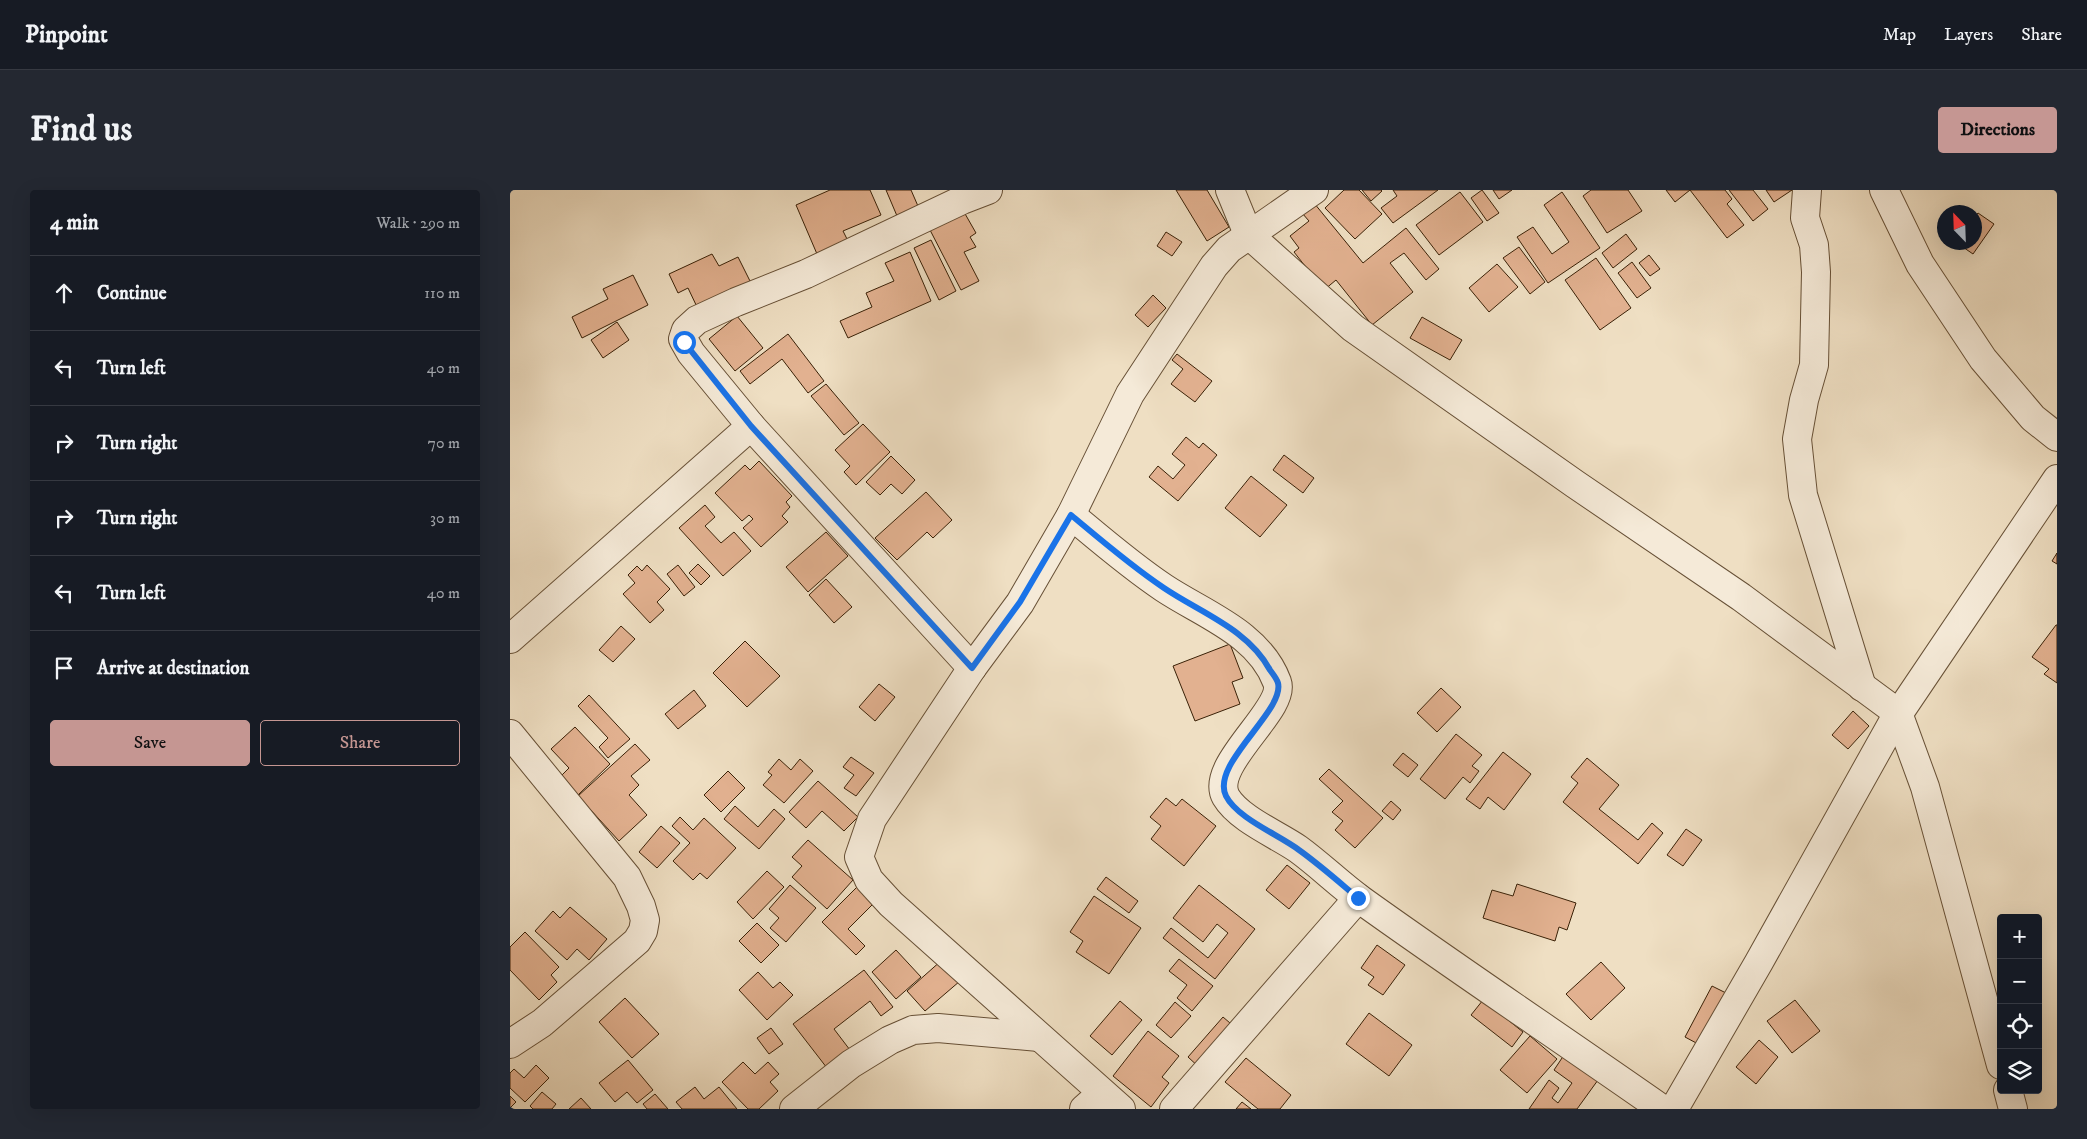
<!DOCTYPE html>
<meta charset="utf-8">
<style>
:root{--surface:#171b24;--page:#242831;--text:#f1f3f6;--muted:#9ea1a6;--line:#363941;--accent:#c59692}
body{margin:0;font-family:"IM FELL DW Pica",serif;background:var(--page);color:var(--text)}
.controls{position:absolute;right:15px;bottom:15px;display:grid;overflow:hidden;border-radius:5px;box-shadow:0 5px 20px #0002}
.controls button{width:45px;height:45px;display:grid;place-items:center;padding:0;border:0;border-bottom:1px solid var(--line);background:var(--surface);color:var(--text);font:25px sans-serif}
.compass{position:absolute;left:1427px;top:15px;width:45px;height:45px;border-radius:50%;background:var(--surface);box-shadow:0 5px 20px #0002;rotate:337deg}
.stop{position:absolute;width:15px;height:15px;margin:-11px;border:4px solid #1a73e8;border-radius:50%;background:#fff}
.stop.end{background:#1a73e8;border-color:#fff;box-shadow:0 1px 5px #0008}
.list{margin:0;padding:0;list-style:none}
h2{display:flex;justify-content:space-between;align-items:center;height:65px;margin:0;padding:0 20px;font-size:21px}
h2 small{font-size:16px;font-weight:400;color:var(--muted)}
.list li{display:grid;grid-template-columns:32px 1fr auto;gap:15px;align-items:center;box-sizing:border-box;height:75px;padding:0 20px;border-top:1px solid var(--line)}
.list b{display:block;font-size:19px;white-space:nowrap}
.list em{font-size:16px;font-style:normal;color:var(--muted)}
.actions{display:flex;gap:10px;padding:15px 20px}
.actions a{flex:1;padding:11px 0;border:1px solid var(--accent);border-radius:5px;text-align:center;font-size:18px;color:var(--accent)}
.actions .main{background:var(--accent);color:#111}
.icon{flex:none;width:28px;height:28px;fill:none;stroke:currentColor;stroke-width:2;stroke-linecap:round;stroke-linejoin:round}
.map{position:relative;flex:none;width:1547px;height:919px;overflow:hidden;border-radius:5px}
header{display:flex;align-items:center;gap:30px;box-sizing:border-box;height:70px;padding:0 25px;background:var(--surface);border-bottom:1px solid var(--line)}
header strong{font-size:24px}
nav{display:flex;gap:28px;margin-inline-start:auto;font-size:18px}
.intro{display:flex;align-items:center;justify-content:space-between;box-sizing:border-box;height:120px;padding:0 30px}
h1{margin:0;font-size:35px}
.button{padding:12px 22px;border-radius:5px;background:var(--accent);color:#111;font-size:18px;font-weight:700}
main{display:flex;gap:30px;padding:0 30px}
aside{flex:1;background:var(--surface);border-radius:5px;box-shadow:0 5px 20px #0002}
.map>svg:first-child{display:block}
.building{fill:#e2b190;stroke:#3a2107}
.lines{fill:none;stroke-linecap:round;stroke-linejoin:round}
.street-casing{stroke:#675036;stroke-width:30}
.street{stroke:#f5ead8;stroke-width:28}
.route{stroke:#1a73e8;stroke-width:6}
</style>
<header>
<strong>Pinpoint</strong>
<nav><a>Map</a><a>Layers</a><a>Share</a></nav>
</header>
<div class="intro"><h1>Find us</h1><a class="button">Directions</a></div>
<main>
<aside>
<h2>4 min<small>Walk · 290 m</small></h2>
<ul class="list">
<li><svg class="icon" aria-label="ahead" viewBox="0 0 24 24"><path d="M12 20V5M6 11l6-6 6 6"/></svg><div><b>Continue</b></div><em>110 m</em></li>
<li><svg class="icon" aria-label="left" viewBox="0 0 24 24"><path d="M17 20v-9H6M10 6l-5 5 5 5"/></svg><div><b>Turn left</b></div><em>40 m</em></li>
<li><svg class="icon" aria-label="right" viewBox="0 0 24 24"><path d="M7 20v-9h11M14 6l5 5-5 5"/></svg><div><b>Turn right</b></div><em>70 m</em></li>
<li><svg class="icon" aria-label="right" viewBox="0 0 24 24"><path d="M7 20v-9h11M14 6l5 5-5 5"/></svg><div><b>Turn right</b></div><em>30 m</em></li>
<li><svg class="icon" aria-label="left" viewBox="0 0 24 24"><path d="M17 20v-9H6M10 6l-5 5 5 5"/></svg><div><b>Turn left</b></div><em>40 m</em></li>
<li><svg class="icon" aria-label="arrive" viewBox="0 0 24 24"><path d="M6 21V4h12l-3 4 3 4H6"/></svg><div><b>Arrive at destination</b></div></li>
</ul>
<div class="actions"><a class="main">Save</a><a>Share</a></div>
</aside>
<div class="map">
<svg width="1547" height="919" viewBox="0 0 1547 919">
<rect width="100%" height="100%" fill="#efdfc3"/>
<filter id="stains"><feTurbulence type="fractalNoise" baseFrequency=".004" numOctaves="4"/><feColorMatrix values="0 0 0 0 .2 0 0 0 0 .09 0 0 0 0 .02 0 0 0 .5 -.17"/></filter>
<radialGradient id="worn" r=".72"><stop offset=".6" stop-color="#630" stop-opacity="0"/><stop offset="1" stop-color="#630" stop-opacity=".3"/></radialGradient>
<g class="building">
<path d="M320 0H360L371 25 333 41 338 51 307 64 286 15Z"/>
<path d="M376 0H401L411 23 390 33Z"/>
<path d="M666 0H697L719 37 697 51Z"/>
<path d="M834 0H849L872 24 845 49 815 18Z"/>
<path d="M852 0H871L872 1 861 11Z"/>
<path d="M883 0H928L883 33 871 18 887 6Z"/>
<path d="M972 0 989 23 977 31 961 8Z"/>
<path d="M983 0H1002L989 9Z"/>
<path d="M1081 0H1118L1132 21 1097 43 1073 6Z"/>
<path d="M1156 0H1215L1222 9 1217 14 1234 35 1217 48 1180 0 1165 12Z"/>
<path d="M1219 0H1243L1258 19 1243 31Z"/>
<path d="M1256 0H1282L1264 12Z"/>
<path d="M950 2 973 32 929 65 906 35Z"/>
<path d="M1052 2 1090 58 1038 93 1007 47 1023 37 1042 64 1059 52 1034 15Z"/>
<path d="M804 13 853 73 896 38 929 79 916 90 894 63 880 73 903 102 862 135 826 90 814 100 784 62 789 58 780 46 799 31 792 23Z"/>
<path d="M454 22 466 43 460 47 466 57 454 62 469 91 451 100 420 40Z"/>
<path d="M1468 23 1484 34 1463 64 1447 53 1464 52V27Z"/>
<path d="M656 42 672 52 662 66 647 56Z"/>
<path d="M1116 44 1127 59 1103 78 1092 63Z"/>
<path d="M421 50 446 101 429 110 404 58Z"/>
<path d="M1009 57 1035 92 1020 104 993 68Z"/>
<path d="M400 62 421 111 338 148 330 131 362 117 356 103 384 91 375 73Z"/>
<path d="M202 64 209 76 228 67 241 93 188 119 178 98 168 103 159 84Z"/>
<path d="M1139 65 1150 79 1140 86 1129 73Z"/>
<path d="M1086 68 1121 118 1090 140 1055 90Z"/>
<path d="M1122 72 1141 98 1127 108 1108 83Z"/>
<path d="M987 74 1008 97 979 122 959 98Z"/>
<path d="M123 85 138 115 72 148 62 127 98 109 93 99Z"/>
<path d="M643 105 656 118 638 137 625 125Z"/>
<path d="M227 126 253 158 225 181 199 149Z"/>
<path d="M912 127 952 150 940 170 900 148Z"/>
<path d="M107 132 119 150 93 168 81 150Z"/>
<path d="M278 144 314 191 298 203 272 169 240 194 230 181Z"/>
<path d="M667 164 702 191 685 212 661 194 673 179 662 170Z"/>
<path d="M316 194 349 233 334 245 301 206Z"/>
<path d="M353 234 380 262 346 295 334 282 340 276 325 260Z"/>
<path d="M676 247 689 258 693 253 707 265 668 311 639 287 648 276 663 289 675 275 662 264Z"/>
<path d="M774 265 804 288 793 303 763 280Z"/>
<path d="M381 266 405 290 392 304 381 294 370 305 356 292Z"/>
<path d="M249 271 282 306 276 312 280 317 272 326 278 332 251 357 233 338 243 329 239 325 232 331 205 303 235 275 240 280Z"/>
<path d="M741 286 777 315 750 347 715 318Z"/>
<path d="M416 302 442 330 423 348 417 342 387 370 365 348Z"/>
<path d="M195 315 205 327 195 336 211 353 224 342 241 361 213 386 169 338Z"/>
<path d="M316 342 338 366 298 402 276 377Z"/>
<path d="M1547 363V374L1542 371Z"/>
<path d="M188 374 200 386 191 395 179 383Z"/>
<path d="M137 375 160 399 147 412 154 420 140 433 113 404 125 393 118 385 127 376 132 381Z"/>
<path d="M168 375 185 397 174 406 157 384Z"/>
<path d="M316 389 342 417 324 433 299 405Z"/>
<path d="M1546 435H1547V493L1534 484 1539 479 1522 467Z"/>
<path d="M111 436 125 449 103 472 89 460Z"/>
<path d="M235 451 270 486 237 517 203 483Z"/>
<path d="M720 454 733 488 722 492 730 514 685 531 663 476Z"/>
<path d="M369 494 385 507 365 531 349 517Z"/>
<path d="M931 498 951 517 927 542 907 523Z"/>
<path d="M184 500 196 516 168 539 155 524Z"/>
<path d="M79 505 120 549 98 568 89 557 98 548 68 516Z"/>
<path d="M1343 521 1359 536 1338 559 1322 545Z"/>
<path d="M65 537 100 574 68 605 51 586 59 578 41 559Z"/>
<path d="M946 544 972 565 962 576 969 581 960 593 953 587 935 609 910 589Z"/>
<path d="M125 554 140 570 121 586 129 595 119 605 137 625 109 651 68 606Z"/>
<path d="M993 562 1021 584 994 620 978 607 970 619 956 609Z"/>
<path d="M893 563 908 575 898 587 883 575Z"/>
<path d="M341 567 364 583 346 606 334 598 344 585 333 577Z"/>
<path d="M1077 568 1109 595 1089 619 1128 650 1142 633 1153 643 1128 674 1053 612 1068 593 1061 587Z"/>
<path d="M269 569 281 580 290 569 303 581 274 613 253 595 262 585 258 582Z"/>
<path d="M819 579 873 628 845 658 825 640 833 631 822 622 833 611 809 589Z"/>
<path d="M218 581 235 598 211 622 194 605Z"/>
<path d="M308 591 348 627 334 641 312 621 296 638 279 622Z"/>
<path d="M656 608 666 616 672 609 706 636 674 676 641 649 651 636 640 627Z"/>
<path d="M881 611 891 620 883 630 872 621Z"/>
<path d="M225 616 248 637 264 619 275 629 249 659 214 629Z"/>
<path d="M170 627 183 640 194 628 226 658 197 689 190 683 183 690 163 671 180 653 162 636Z"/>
<path d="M151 636 170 653 147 678 129 662Z"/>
<path d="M1176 639 1192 650 1173 676 1157 665Z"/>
<path d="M298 650 343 690 317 719 282 687 292 676 282 667Z"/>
<path d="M777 675 800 693 779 719 756 700Z"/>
<path d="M257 681 274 697 243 729 227 712Z"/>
<path d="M596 687 628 711 619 723 587 699Z"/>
<path d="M1007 694 1066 713 1057 740 1049 737 1045 751 973 728 982 700 1003 706Z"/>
<path d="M280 695 306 718 276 752 260 738 269 728 259 719Z"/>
<path d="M689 695 745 739 705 789 653 748 661 738 698 768 718 743 707 734 693 752 663 728Z"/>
<path d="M347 697 363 714 338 739 355 756 346 765 312 732Z"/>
<path d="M584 706 631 738 599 784 566 762 573 751 560 742Z"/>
<path d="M60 717 97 749 79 770 67 759 57 770 25 741 43 721 50 728Z"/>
<path d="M247 733 269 755 251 773 229 751Z"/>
<path d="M15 742 49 777 41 785 47 792 29 810 0 780V757Z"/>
<path d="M867 755 895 775 873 805 858 795 864 787 851 778Z"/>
<path d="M386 760 411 787 386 809 362 782Z"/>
<path d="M669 769 703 796 682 821 667 808 677 795 659 781Z"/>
<path d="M432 770 450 791 415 821 397 801Z"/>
<path d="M1091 772 1115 798 1081 830 1056 804Z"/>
<path d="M354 780 383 817 371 826 360 811 324 839 340 860 317 878 283 834Z"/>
<path d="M248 782 263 798 270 792 283 805 257 830 229 800Z"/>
<path d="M1202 796 1216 803 1190 855 1175 847Z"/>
<path d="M115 808 149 844 122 868 89 832Z"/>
<path d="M973 810 1013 842 1002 857 961 825Z"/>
<path d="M1285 810 1310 841 1282 863 1257 831Z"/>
<path d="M610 811 632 830 602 865 580 846Z"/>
<path d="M665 812 681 826 661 848 646 835Z"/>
<path d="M859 823 902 855 879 886 836 854Z"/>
<path d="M713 827 727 839 691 879 678 867Z"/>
<path d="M261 838 273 854 259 864 247 848Z"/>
<path d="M638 841 669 866 652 887 659 893 641 917 603 886Z"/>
<path d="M1020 846 1047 869 1017 903 990 880Z"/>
<path d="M1249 850 1268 867 1246 894 1226 877Z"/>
<path d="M1054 865 1088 890 1067 919H1019L1039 890 1049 898 1042 908 1048 913 1062 893 1044 880Z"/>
<path d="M736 868 781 905 770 919H748L715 892Z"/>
<path d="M118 870 143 900 127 913 117 902 105 912 89 893Z"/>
<path d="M233 872 245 884 258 872 269 884 260 892 268 901 249 919H238L212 892Z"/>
<path d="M26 875 39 888 15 912 0 898V883L4 879 14 888Z"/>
<path d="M185 897 194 909 209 897 227 919H172L166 912Z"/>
<path d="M32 902 46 914 42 919H23L20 916Z"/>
<path d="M145 904 158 919H137L133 914Z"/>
<path d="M0 906 6 912 0 918Z"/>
<path d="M71 908 81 919H59Z"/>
<path d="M732 912 741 919H726Z"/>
</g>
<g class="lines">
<g class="street-casing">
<g id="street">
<path d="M720 0 738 44 843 138 1065 294 1231 407 1388 523 1415 597 1491 875"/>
<path d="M1297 0 1295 28 1304 55 1306 82 1304 175 1294 210 1287 249 1293 305 1352 497"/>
<path d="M1374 0 1410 74 1473 169 1523 228 1547 247"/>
<path d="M561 325C591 350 621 376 654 398 693 424 749 443 767 492 777 519 698 575 716 607 729 629 768 645 788 659 810 675 829 694 851 710 950 781 1052 849 1152 919"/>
<path d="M0 449 241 236"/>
<path d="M462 478 241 236 181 163 173 149 176 140 187 130 226 112 296 84 452 10 478 0"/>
<path d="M0 544 117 687 131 716 135 730 133 741 127 751 32 833 0 854"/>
<path d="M1498 900 1503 919"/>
<path d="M284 919 341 874 380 850 403 840 428 838 529 847"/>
<path d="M574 919 592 903"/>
<path d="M611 919 381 714 359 690 349 667 362 629 462 478 510 413 561 325 620 204 704 76 719 59 804 0"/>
<path d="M664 919 848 708"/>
<path d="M1164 919 1249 772 1383 532 1547 289"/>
</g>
</g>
<use href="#street" class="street"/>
</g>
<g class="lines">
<path class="route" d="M174 152 241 236 462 478 510 412 561 325C591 350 621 376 654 398 691 423 738 439 760 480 763 484 767 489 768 493 775 521 700 574 716 606 727 628 769 645 789 660 810 675 829 692 848 708"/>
</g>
<rect width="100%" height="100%" filter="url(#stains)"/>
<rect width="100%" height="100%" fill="url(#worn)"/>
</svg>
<div class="controls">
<button>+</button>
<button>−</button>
<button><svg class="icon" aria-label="locate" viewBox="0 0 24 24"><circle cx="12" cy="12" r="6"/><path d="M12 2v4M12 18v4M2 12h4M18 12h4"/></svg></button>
<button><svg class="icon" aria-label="layers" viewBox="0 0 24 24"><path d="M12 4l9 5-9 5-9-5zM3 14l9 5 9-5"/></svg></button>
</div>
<svg class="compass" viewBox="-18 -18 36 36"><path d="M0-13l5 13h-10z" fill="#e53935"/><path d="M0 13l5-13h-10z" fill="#9ea1a6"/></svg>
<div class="stop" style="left:174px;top:152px"></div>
<div class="stop end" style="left:848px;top:708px"></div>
</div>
</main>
